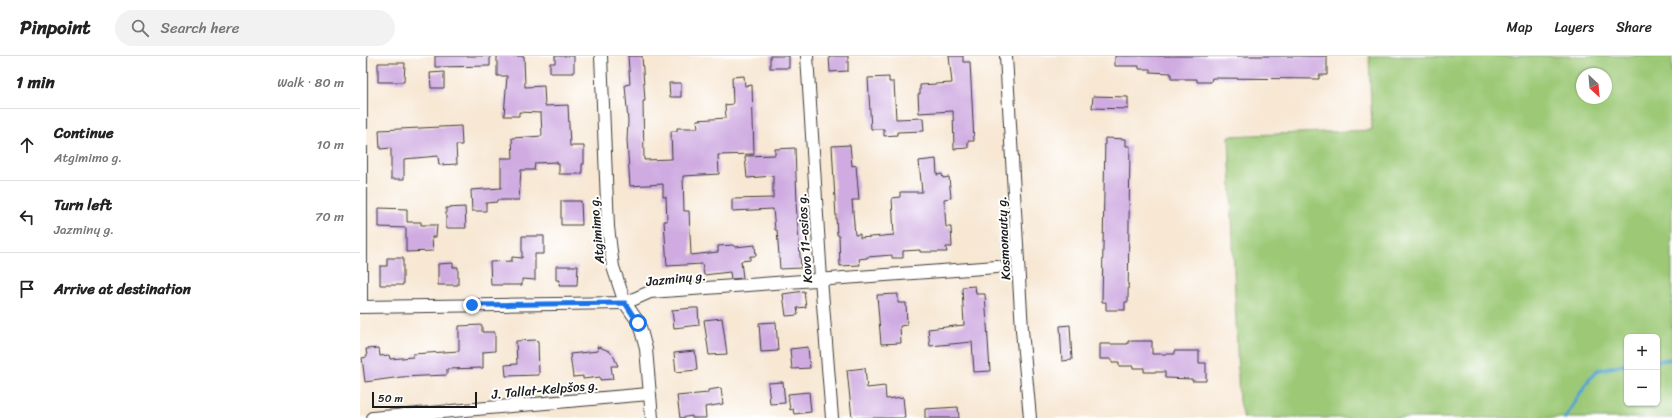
<!DOCTYPE html>
<meta charset="utf-8">
<style>
:root{--surface:#fff;--page:#f2f2f2;--text:#222;--muted:#767676;--line:#e0e0e0}
body{margin:0;font-family:Sriracha,sans-serif;background:var(--page);color:var(--text)}
.controls{position:absolute;right:12px;bottom:12px;display:grid;overflow:hidden;border-radius:6px;box-shadow:0 1px 3px #0004}
.controls button{width:36px;height:36px;display:grid;place-items:center;padding:0;border:0;border-bottom:1px solid var(--line);background:var(--surface);color:var(--text);font:20px sans-serif}
.compass{position:absolute;left:1216px;top:12px;width:36px;height:36px;border-radius:50%;background:var(--surface);box-shadow:0 1px 3px #0004;rotate:154deg}
.scale{position:absolute;left:12px;bottom:10px;width:105px;box-sizing:border-box;padding-left:4px;border:2px solid #1c1c1c;border-top:0;font-size:11px;line-height:14px;white-space:nowrap;color:#1c1c1c;-webkit-text-stroke:3px #fff;paint-order:stroke}
.stop{position:absolute;width:12px;height:12px;margin:-9px;border:3px solid #1a73e8;border-radius:50%;background:#fff}
.stop.end{background:#1a73e8;border-color:#fff;box-shadow:0 1px 4px #0008}
.list{margin:0;padding:0;list-style:none}
h2{display:flex;justify-content:space-between;align-items:center;height:52px;margin:0;padding:0 16px;font-size:17px}
h2 small{font-size:13px;font-weight:400;color:var(--muted)}
.list li{display:grid;grid-template-columns:26px 1fr auto;gap:12px;align-items:center;box-sizing:border-box;height:72px;padding:0 16px;border-top:1px solid var(--line)}
.list b{display:block;font-size:15px;white-space:nowrap}
.list p{margin:0;font-size:13px;white-space:nowrap;color:var(--muted)}
.list em{font-size:13px;font-style:normal;color:var(--muted)}
.icon{flex:none;width:22px;height:22px;fill:none;stroke:currentColor;stroke-width:2;stroke-linecap:round;stroke-linejoin:round}
.map{position:relative;flex:none;width:1312px;height:362px;overflow:hidden}
header{display:flex;align-items:center;gap:24px;box-sizing:border-box;height:56px;padding:0 20px;background:var(--surface);border-bottom:1px solid var(--line)}
header strong{font-size:19px}
nav{display:flex;gap:22px;margin-inline-start:auto;font-size:14px}
.search{width:280px;height:36px;background:var(--page);display:flex;align-items:center;gap:10px;box-sizing:border-box;padding:0 14px;border-radius:22px;color:var(--muted);font-size:15px}
main{display:flex}
aside{flex:1;background:var(--surface)}
.map>svg:first-child{display:block}
.green{fill:#9dc977;stroke:#5c724a;fill-rule:evenodd}
.lines{fill:none;stroke-linecap:round;stroke-linejoin:round}
.stream{stroke:#52a4cd;stroke-width:4}
.building{fill:#cfabe1}
.minor-casing{stroke:#3d3a37;stroke-width:14}
.minor{stroke:#fff;stroke-width:12}
.route{stroke:#1a73e8;stroke-width:5}
.labels{text-anchor:middle;stroke-width:4;stroke-linejoin:round;paint-order:stroke}
.street-label{font-size:13px;fill:#1c1c1c;stroke:#fff}
</style>
<header>
<strong>Pinpoint</strong>
<div class="search"><svg class="icon" aria-label="search" viewBox="0 0 24 24"><circle cx="10" cy="10" r="6"/><path d="M15 15l6 6"/></svg>Search here</div>
<nav><a>Map</a><a>Layers</a><a>Share</a></nav>
</header>
<main>
<aside>
<h2>1 min<small>Walk · 80 m</small></h2>
<ul class="list">
<li><svg class="icon" aria-label="ahead" viewBox="0 0 24 24"><path d="M12 20V5M6 11l6-6 6 6"/></svg><div><b>Continue</b><p>Atgimimo g.</p></div><em>10 m</em></li>
<li><svg class="icon" aria-label="left" viewBox="0 0 24 24"><path d="M17 20v-9H6M10 6l-5 5 5 5"/></svg><div><b>Turn left</b><p>Jazminų g.</p></div><em>70 m</em></li>
<li><svg class="icon" aria-label="arrive" viewBox="0 0 24 24"><path d="M6 21V4h12l-3 4 3 4H6"/></svg><div><b>Arrive at destination</b></div></li>
</ul>
</aside>
<div class="map">
<svg width="1312" height="362" viewBox="0 0 1312 362">
<rect width="100%" height="100%" fill="#fff"/>
<filter id="ink" filterUnits="userSpaceOnUse"><feTurbulence type="fractalNoise" baseFrequency=".025" numOctaves="2"/><feDisplacementMap in="SourceGraphic" scale="8" xChannelSelector="R" yChannelSelector="G"/><feConvolveMatrix kernelMatrix="1 2 1 2 8 2 1 2 1" color-interpolation-filters="sRGB"/></filter>
<filter id="wash" filterUnits="userSpaceOnUse"><feTurbulence type="fractalNoise" baseFrequency=".012" numOctaves="4" result="noise"/><feDisplacementMap in="SourceGraphic" scale="16" xChannelSelector="R" yChannelSelector="G"/><feGaussianBlur stdDeviation="0.9" result="paint"/><feColorMatrix in="noise" values="0 0 0 0 0 0 0 0 0 0 0 0 0 0 0 0 0 1.4 0 .05"/><feComposite in="paint" operator="in"/></filter>
<g filter="url(#wash)">
<rect width="100%" height="100%" fill="#f7e7d3"/>
<path class="green" d="M1009 0H1312V362H883L879 345 869 80 1012 74ZM1222 18H1246V42H1222ZM1267 281H1297V347H1267Z"/>
<g class="lines">
<g class="stream">
<path d="M1297 305 1312 303"/>
<path d="M1205 362 1230 322 1238 314 1267 308"/>
</g>
</g>
<g id="blocks">
<g class="building">
<path d="M75 0H130V10L75 11Z"/>
<path d="M137 0H164L165 31 184 30 185 50 208 49 210 90H224V108H222V118H199V108H197V106L175 107 174 114H161L159 144H137V146L126 147V155H112L111 134 141 132V102H153L152 82 182 80 181 57 159 56V60H144L147 20H137Z"/>
<path d="M195 0H214V17H190V7H195Z"/>
<path d="M268 0H282L285 45H283L284 104 312 103 311 75H317V72H338L337 64 366 62 365 49 373 48 372 21 384 20 385 30 392 29 394 98 358 99 359 118 323 120 324 155H329L331 199 358 196V190L373 189 375 191 395 189 396 200H390V204L381 205 383 222 371 223 370 216 344 219 342 208 307 210 304 165H307L306 141H303V128L270 130 267 84 268 65 265 29 270 28Z"/>
<rect x="410" y="0" width="19" height="12"/>
<path d="M469 0H488V15L470 16Z"/>
<path d="M589 0H603V6H610L614 85H608V92L594 93 593 55 559 57 558 38H560V29L592 27Z"/>
<path d="M755 0H967V19H959V23L852 22 851 26H837V23H811V17L790 16V13H779V10H755Z"/>
<path d="M18 7H45L44 26H18Z"/>
<path d="M84 16V32H71L70 17Z"/>
<path d="M529 21V26H534L536 63 563 62 564 75 537 76V79L524 80V73H511L508 22Z"/>
<path d="M309 27H321V41H310Z"/>
<path d="M733 40 768 41V53L732 52Z"/>
<path d="M101 70 102 89H96L97 108 79 109 78 100 44 103V123H31V92L20 93 19 74Z"/>
<path d="M745 82 766 83V90H770L768 246H765V254H746V246H742Z"/>
<path d="M490 89 492 110 496 109 499 144H492L495 179 500 178V182L534 179 532 142 540 141V136H562L559 105 576 103 577 119 582 118 583 122 589 121 591 142 584 143 586 171H591L592 191H586L587 196H560V194L543 195V202H532V199L507 201V202L499 203 500 209 480 210 479 179H477L472 90Z"/>
<path d="M435 92 437 147H436L441 212 420 213 417 174H415L413 153 372 155V143L413 142V120L387 122 385 100 415 99V93Z"/>
<path d="M201 145H221L222 169H201Z"/>
<path d="M105 151 106 172H86V152Z"/>
<path d="M19 152 47 153V166H61V169H77L76 181H72L73 195 46 196V172L19 171Z"/>
<path d="M162 180H184V198H175V224L162 223V229H131L130 206 152 205V201L162 202Z"/>
<path d="M27 202H43V229H20V210H27Z"/>
<path d="M93 207V211H98V229H78V208Z"/>
<path d="M196 210H218L217 230H199L200 224H196Z"/>
<path d="M615 230 616 238H625L630 315 614 316 612 286 570 290 568 273 604 269 602 231Z"/>
<path d="M444 235 446 251 437 252 438 259 426 260 423 238Z"/>
<path d="M538 238V247H546L547 269 540 270 541 287 521 288 517 239Z"/>
<path d="M333 252H338L339 269 314 272 312 254Z"/>
<path d="M362 262 367 298 349 299 344 264Z"/>
<path d="M416 266 418 295 401 296 399 267Z"/>
<path d="M122 269V276H135V295L123 296V312L87 313V319L41 321 5 326 2 302 7 301 6 293 19 292 20 300 29 299 30 303 53 301V298L99 295V270Z"/>
<path d="M710 269 712 304 702 305 700 270Z"/>
<path d="M175 284 178 285 179 319 146 320 145 309 157 308 156 285Z"/>
<path d="M768 285H792V298H814V295H839V307H846V325H832V323L805 322V316H784V312H773V310H759V306H752V303H740V288H768Z"/>
<path d="M237 290 249 295 253 299 258 310H251L253 323 240 324V321L223 323V320L213 321 210 298 238 295Z"/>
<path d="M448 291 450 312 432 313 430 293Z"/>
<path d="M335 295 337 314 316 316 314 297Z"/>
<path d="M505 312 507 332 525 330 526 343 543 341 545 362H492L487 314Z"/>
<path d="M423 326 425 347 410 348 408 327Z"/>
<path d="M361 332 363 348 345 351 346 362H332V360L320 362 317 340 348 337V334Z"/>
<path d="M449 336 451 356 434 358 433 353 430 354 428 338Z"/>
<path d="M598 351 599 362H565V353Z"/>
</g>
</g>
</g>
<g filter="url(#ink)">
<use href="#blocks" fill-opacity="0" stroke="#3d3a37" stroke-width="1"/>
<g class="lines">
<g class="minor-casing">
<g id="minor">
<path d="M1 0V251"/>
<path d="M241 0 248 171 253 211 265 247 279 267 286 293 292 362"/>
<path d="M447 0 461 223 472 362"/>
<path d="M646 0 662 274 670 362"/>
<path d="M0 251 265 247 290 236 637 211"/>
<path d="M12 362 289 338"/>
</g>
</g>
<use href="#minor" class="minor"/>
</g>
</g>
<g class="lines" filter="url(#ink)">
<path class="route" d="M112 249 265 247 278 267"/>
</g>
<g class="labels">
<g class="street-label">
<text transform="translate(236 174) rotate(-95)" y="5">Atgimimo g.</text>
<text transform="translate(444 182) rotate(-94)" y="5">Kovo 11-osios g.</text>
<text transform="translate(643 182) rotate(-93)" y="5">Kosmonautų g.</text>
<text transform="translate(316 222) rotate(-6)" y="5">Jazminų g.</text>
<text transform="translate(185 333) rotate(-5)" y="5">J. Tallat-Kelpšos g.</text>
</g>
</g>
</svg>
<div class="controls">
<button>+</button>
<button>−</button>
</div>
<svg class="compass" viewBox="-18 -18 36 36"><path d="M0-13l5 13h-10z" fill="#e53935"/><path d="M0 13l5-13h-10z" fill="#767676"/></svg>
<div class="scale">50 m</div>
<div class="stop" style="left:278px;top:267px"></div>
<div class="stop end" style="left:112px;top:249px"></div>
</div>
</main>
